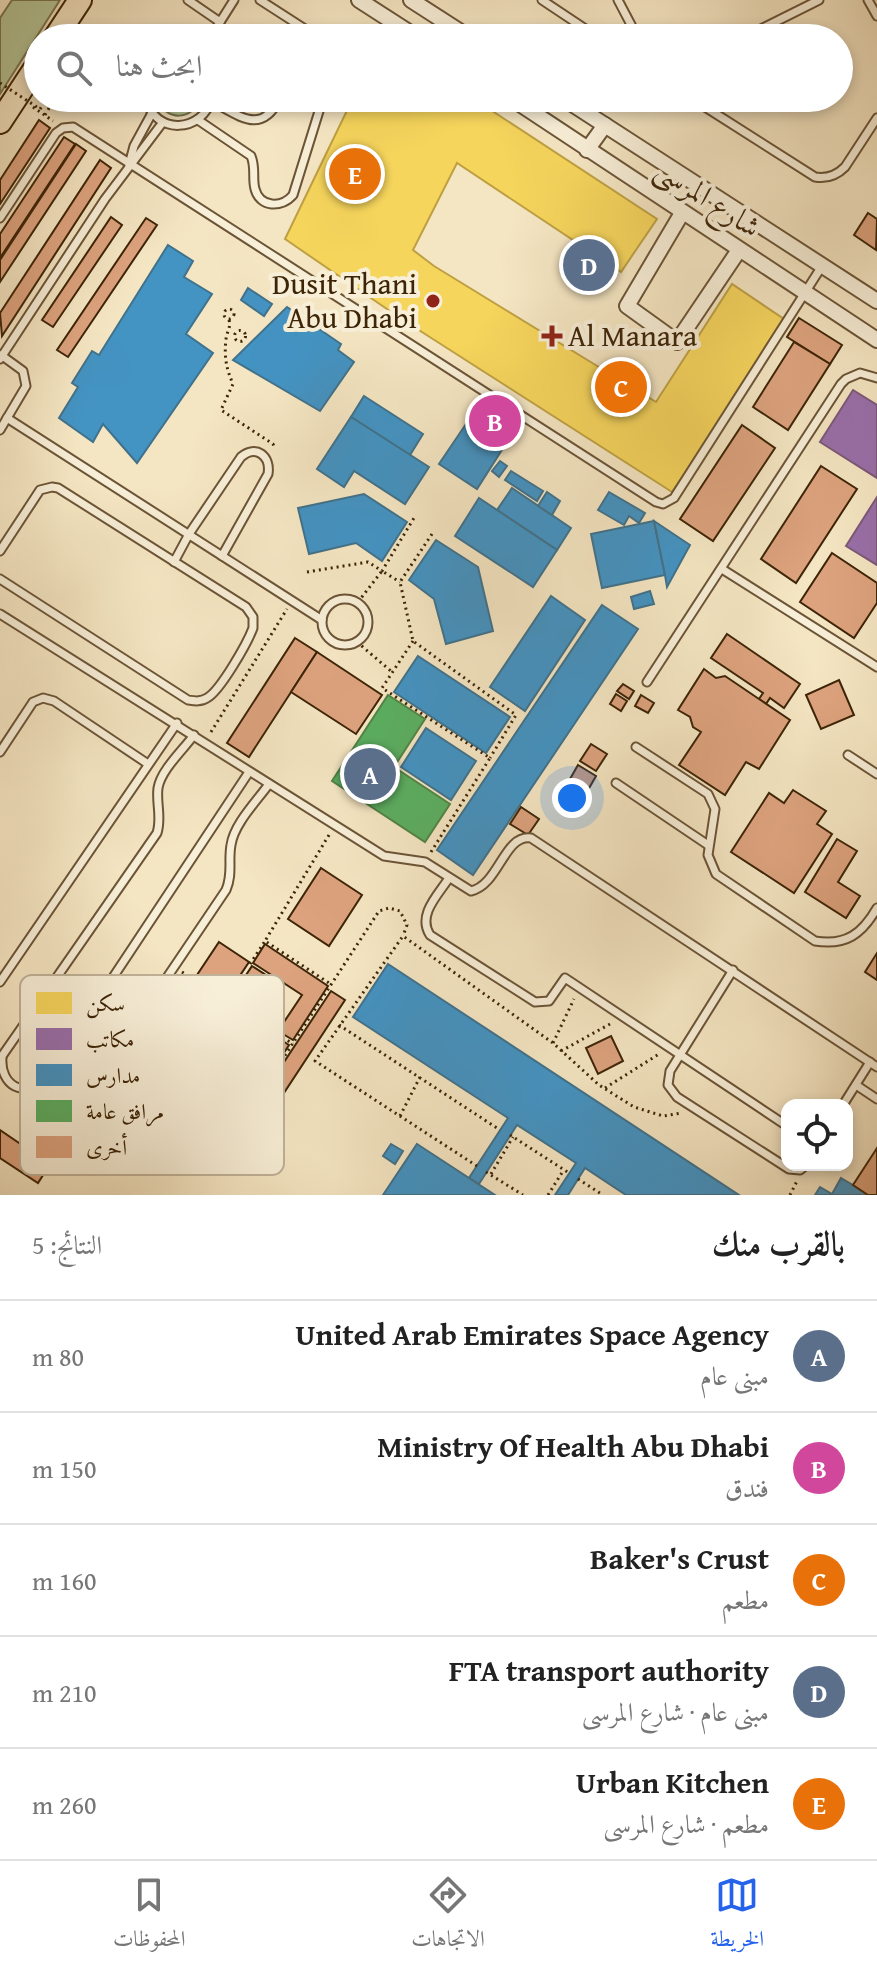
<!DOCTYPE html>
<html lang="ar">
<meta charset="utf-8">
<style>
:root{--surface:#fff;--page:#f2f2f2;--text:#222;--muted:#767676;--line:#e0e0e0;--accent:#2563eb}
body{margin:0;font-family:"Gentium Book Plus",Amiri,serif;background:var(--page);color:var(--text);direction:rtl}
.controls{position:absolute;right:24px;bottom:24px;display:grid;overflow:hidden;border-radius:16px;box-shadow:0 4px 12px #0003}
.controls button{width:72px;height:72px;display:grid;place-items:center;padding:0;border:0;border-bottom:2px solid var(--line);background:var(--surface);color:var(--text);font:40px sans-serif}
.you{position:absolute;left:572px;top:798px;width:28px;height:28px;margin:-20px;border:6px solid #fff;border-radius:50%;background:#1a73e8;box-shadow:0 0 0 12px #1a73e833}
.badge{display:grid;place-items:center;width:52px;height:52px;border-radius:50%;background:var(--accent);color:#fff;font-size:26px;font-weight:700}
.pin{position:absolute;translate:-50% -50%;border:4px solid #fff;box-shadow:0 2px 8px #0006}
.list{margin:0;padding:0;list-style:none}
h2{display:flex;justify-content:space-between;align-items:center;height:104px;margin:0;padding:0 32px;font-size:34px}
h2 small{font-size:26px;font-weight:400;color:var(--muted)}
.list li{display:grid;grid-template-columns:52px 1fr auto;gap:24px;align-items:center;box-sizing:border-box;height:112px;padding:0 32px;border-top:2px solid var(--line)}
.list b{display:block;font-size:30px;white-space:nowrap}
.list p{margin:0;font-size:26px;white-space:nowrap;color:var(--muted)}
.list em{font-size:26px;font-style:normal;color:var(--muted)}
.icon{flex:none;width:44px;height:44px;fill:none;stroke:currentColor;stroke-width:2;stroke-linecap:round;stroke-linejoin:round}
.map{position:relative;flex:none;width:877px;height:1195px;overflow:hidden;direction:ltr}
.search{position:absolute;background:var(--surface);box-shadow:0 4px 12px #0003;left:24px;right:24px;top:24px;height:88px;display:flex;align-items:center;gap:20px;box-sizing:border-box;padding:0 28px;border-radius:44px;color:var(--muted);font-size:30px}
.sheet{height:664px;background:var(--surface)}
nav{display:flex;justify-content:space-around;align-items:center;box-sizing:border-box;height:112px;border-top:2px solid var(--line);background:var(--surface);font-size:22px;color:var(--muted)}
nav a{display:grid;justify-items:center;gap:4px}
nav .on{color:var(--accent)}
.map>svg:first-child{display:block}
.green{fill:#b6c698;stroke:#7a7550;stroke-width:2}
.homes{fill:#f6d55c;stroke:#bea042;stroke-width:2}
.offices{fill:#9970ab;stroke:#7d597a;stroke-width:2}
.schools{fill:#4393c3;stroke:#41728b;stroke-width:2}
.public{fill:#5aae61;stroke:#518546;stroke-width:2}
.building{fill:#dda37e;stroke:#3d2407;stroke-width:2}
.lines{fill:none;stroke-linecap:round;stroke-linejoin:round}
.lane-casing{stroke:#6b5436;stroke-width:11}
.street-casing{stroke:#6b5436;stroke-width:18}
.primary-casing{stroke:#3d2407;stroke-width:26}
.path{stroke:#3d2407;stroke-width:3;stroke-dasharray:2 4;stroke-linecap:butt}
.lane{stroke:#f8efd8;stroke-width:7}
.street{stroke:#f8efd8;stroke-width:14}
.primary{stroke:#f5e6c3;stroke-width:22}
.path-bridge{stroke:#3d2407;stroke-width:3;stroke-dasharray:2 4;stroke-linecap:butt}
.poi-dot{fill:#8f2418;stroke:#f8efd8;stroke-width:3}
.labels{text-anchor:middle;stroke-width:8;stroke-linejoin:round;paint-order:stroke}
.street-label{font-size:30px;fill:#3d2407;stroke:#f8efd8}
.poi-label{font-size:30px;fill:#3d2407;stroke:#f8efd8;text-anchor:end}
.key{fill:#f8efd8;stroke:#c0b299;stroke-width:2}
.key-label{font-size:22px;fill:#3d2407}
</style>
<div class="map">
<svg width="877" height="1195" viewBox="0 0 877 1195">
<rect width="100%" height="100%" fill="#f5e6c3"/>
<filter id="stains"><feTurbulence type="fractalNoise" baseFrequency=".0025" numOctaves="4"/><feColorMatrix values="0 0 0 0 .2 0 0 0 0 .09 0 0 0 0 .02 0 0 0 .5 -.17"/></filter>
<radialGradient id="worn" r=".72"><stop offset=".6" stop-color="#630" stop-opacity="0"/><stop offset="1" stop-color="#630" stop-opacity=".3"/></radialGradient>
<g class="green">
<path d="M12 0H60L0 94V18Z"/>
<path d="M157 98H201C193 121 165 122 157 98Z"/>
</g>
<path class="homes" d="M353 98 474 99 657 219 621 272 457 163 413 250 434 266 656 402 732 284 787 321 672 492 400 318 285 239Z"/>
<g class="offices">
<path d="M853 390 877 405V478L820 442Z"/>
<path d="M877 497V565L846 546Z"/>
</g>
<g class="schools">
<path d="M168 245 193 261 184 277 212 294 186 334 213 353 137 463 103 424 93 442 59 418 78 387 72 383 92 351 99 355Z"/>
<path d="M248 288 272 304 264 316 241 300Z"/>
<path d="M287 307 341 344 338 350 354 362 320 411 233 360Z"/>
<path d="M364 396 423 434 410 455 351 417Z"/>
<path d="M351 417 429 467 405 504 354 471 344 487 317 469Z"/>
<path d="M468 421 505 445 477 489 439 464Z"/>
<path d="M500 461 507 466 499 477 492 471Z"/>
<path d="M511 471 543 491 537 501 505 480Z"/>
<path d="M512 488 571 528 557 550 497 510Z"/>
<path d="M547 492 560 501 552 515 538 506Z"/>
<path d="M609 492 645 513 639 523 629 516 624 525 598 510Z"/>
<path d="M364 494 407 522 382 561 356 543 309 554 298 508Z"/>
<path d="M479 498 557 550 533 587 455 536Z"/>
<path d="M654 521 665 575 602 588 591 534Z"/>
<path d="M654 521 690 545 667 587 665 575Z"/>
<path d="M436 540 478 567 493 631 446 644 434 599 409 580Z"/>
<path d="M650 591 654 604 634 609 631 597Z"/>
<path d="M551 596 585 620 525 711 490 687Z"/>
<path d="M602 605 638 629 473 875 437 850Z"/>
<path d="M418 656 510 717 486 753 394 692Z"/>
<path d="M426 728 476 761 451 800 401 767Z"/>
<path d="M388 964 739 1195H626L585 1168 568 1195H555L576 1163 517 1125 479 1184 469 1178 508 1118 353 1017Z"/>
<path d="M391 1144 403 1151 395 1164 383 1156Z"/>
<path d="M417 1144 495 1195H383Z"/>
<path d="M841 1178 853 1185 868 1195H815L820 1187 832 1194Z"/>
</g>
<path class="public" d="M388 695 425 719 394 767 450 804 425 842 332 781Z"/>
<g class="building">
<path d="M39 120 50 128 0 204V180Z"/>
<path d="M64 137 75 144 0 258V234Z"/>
<path d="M76 144 86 151 0 282V260Z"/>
<path d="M100 160 111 168 2 336 0 313Z"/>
<path d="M868 213 877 219 876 250 854 235Z"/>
<path d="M111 217 122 225 53 327 42 320Z"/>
<path d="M146 218 157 225 68 357 57 350Z"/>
<path d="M799 318 842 345 830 364 787 337Z"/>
<path d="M794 342 830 364 788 430 753 407Z"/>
<path d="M742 425 775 448 713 541 680 519Z"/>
<path d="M821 466 857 489 796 583 761 559Z"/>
<path d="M832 553 877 583V603L854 638 800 602Z"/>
<path d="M727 634 800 684 784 708 770 698 766 704 759 699 763 693 711 658Z"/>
<path d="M295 638 317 652 249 757 227 743Z"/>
<path d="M317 652 382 695 356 734 291 692Z"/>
<path d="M704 669 716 678 725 676 790 720 759 769 746 762 725 795 679 765 701 732 693 727 690 717 678 710Z"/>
<path d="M839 680 854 715 821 729 806 695Z"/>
<path d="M623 684 634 691 629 699 617 691Z"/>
<path d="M616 694 627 701 621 711 610 704Z"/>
<path d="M641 695 654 703 648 713 635 706Z"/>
<path d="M591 744 607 754 596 771 580 761Z"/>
<path d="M578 765 596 776 584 797 566 786Z"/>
<path d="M793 790 826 811 817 824 832 834 794 893 731 852 769 793 784 803Z"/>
<path d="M521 807 539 819 528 835 510 824Z"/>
<path d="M837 839 857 851 838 882 860 896 846 918 805 892Z"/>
<path d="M321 868 362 895 329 946 288 919Z"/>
<path d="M219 942 249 962 225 998 195 978Z"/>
<path d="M265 944 328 986 293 1040 278 1031 302 995 253 963Z"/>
<path d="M877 953V980L865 972Z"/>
<path d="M252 966 266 975 243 1010 229 1001Z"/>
<path d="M331 991 345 1000 255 1137 241 1127Z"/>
<path d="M275 1036 289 1045 233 1131 219 1123Z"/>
<path d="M611 1036 623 1061 598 1074 586 1048Z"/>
<path d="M0 1130 50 1164 38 1183 0 1158Z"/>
<path d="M877 1148V1195H868L853 1185Z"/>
</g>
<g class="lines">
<g class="lane-casing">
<g id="lane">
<path d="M188 0 220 22"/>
<path d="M260 0 319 38"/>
<path d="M542 0 599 38"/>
<path d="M618 0 638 38"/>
<path d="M868 0 877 16"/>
<path d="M210 38 234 0"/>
<path d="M743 38 819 0"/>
<path d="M146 98C154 136 203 133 212 98"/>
<path d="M691 98 815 177C827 179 836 176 845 167L877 118"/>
<path d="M211 101C240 116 261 136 280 98"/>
<path d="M198 120 251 156C256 168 252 178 255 189 260 208 282 208 293 195L320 108 319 98"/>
<path d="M129 165 134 146 152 113"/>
<path d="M0 218 56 133 63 128 73 127 656 502 663 504 674 498 822 266"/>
<path d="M0 359 105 199 163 122"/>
<path d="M7 418 322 620"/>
<path d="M0 430 26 386 23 371 1 355"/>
<path d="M0 551 40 490 52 487 58 488 246 607 253 617V628C247 644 220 691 207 698 201 702 195 701 188 700L0 579"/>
<path d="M174 562 189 534 241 457C256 444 271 456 268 474L222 556"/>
<path d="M722 569 877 667"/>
<circle cx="345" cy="622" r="23"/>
<path d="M0 614 384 856 425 862 471 891C499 885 504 834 531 838L877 1067"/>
<path d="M647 682 841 384 846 379 860 373 877 378"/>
<path d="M636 747 708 794 715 809 708 855 716 874 815 941C846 946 862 934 877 908"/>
<path d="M0 752 33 702 43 698 54 701 148 764"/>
<path d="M848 755 877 774"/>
<path d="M616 783 708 845"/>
<path d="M449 878C438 895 417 915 430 935L535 1002 549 1001 565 978 787 1126"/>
<path d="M733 970 670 1071 668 1085 677 1097 789 1169 800 1170 806 1165"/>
<path d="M0 982 177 723"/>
<path d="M2 1058C0 1085 24 1099 45 1080L249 772"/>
<path d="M0 1059 157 833C162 817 156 804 158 788 161 770 183 750 194 735"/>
<path d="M45 1080C45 1097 56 1109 74 1108L87 1096 226 890C233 874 228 861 231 845 234 824 256 802 269 784"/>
<path d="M856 1085 877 1099"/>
<path d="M843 1105 870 1062"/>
</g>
</g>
<g class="street-casing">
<g id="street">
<path d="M359 0 418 38"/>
<path d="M411 0 470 38"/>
<path d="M511 98 877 340"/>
<path d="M563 98 877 301"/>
<path d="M587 150 605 125"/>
<path d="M682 213 627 306 677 342 739 250"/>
</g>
</g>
<g class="primary-casing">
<g id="primary">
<path d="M55 38 80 0"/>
<path d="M0 122 38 64"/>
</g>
</g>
<g class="path">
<path d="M33 107 53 121"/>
<path d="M40 109 48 98"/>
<path d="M45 115 55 98"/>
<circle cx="229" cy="314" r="5"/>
<path d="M229 320C231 328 227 331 226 339 224 356 226 368 233 384L221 410 273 444 275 449"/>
<circle cx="240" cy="336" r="5.5"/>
<path d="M432 534 400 582 413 641 516 715 490 758"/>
<path d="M307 572 368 562 382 571 414 518"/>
<path d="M358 602 382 571 400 582"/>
<path d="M413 641 382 688 490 758 431 852"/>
<path d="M357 642 392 672"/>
<path d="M211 732 287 609"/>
<path d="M329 835 265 941 332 985"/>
<path d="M250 964 265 941"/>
<path d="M182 972 293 1044"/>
<path d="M339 1025 500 1130"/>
<path d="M553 1043 574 999"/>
<path d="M561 1051 610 1024"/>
<path d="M198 1082 243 1013"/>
<path d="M605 1088 659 1054"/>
<path d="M400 1116 420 1077"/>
<path d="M239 1126 379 911 389 908 400 911 407 925 403 936"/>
<path d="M510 1135 569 1173"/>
<path d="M477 1166 315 1061 403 936 553 1043 599 1085 634 1107 663 1116 682 1113"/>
<path d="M486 1172 523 1195"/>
<path d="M491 1174 513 1137"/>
<path d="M578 1179 603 1195"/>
<path d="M548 1195 563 1171"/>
<path d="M790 1195 797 1181"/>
</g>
<use href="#lane" class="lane"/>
<use href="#street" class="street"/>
<use href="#primary" class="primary"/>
<path class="path-bridge" d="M0 83 40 109"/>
</g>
<g class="poi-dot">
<circle cx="433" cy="301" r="8"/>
<path d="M548 324h8v8h8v8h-8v8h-8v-8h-8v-8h8z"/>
</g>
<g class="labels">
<g class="street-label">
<text transform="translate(708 198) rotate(33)" y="10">شارع المرسى</text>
</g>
<g class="poi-label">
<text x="417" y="294">Dusit Thani<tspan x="417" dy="34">Abu Dhabi</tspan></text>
<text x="568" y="346" text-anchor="start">Al Manara</text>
</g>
</g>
<rect x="20" y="975" width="264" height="200" rx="12" class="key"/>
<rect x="36" y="992" width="36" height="22" fill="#f6d55c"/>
<rect x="36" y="1028" width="36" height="22" fill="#9970ab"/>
<rect x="36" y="1064" width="36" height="22" fill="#4393c3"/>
<rect x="36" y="1100" width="36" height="22" fill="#5aae61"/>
<rect x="36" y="1136" width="36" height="22" fill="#dda37e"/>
<g class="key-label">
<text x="86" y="1011">سكن</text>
<text x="86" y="1047">مكاتب</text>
<text x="86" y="1083">مدارس</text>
<text x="86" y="1119">مرافق عامة</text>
<text x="86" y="1155">أخرى</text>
</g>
<rect width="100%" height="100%" filter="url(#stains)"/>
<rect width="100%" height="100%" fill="url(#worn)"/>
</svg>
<div class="controls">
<button><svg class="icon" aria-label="locate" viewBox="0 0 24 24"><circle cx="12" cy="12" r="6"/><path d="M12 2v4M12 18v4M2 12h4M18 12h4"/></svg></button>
</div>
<div class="you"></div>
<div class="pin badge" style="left:370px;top:774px;background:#5c6f8a">A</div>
<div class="pin badge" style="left:495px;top:421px;background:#d1479c">B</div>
<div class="pin badge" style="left:621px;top:387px;background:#e8710a">C</div>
<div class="pin badge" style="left:589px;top:265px;background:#5c6f8a">D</div>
<div class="pin badge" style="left:355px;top:174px;background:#e8710a">E</div>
<div class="search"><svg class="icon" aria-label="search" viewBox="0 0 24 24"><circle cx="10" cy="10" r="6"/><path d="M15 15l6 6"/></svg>ابحث هنا</div>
</div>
<section class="sheet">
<h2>بالقرب منك<small>النتائج: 5</small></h2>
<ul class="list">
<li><span class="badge" style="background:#5c6f8a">A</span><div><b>United Arab Emirates Space Agency</b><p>مبنى عام</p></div><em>80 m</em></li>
<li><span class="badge" style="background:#d1479c">B</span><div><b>Ministry Of Health Abu Dhabi</b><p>فندق</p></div><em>150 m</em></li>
<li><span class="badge" style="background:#e8710a">C</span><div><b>Baker's Crust</b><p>مطعم</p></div><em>160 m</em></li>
<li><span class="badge" style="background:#5c6f8a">D</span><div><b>FTA transport authority</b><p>مبنى عام · شارع المرسى</p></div><em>210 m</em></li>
<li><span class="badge" style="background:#e8710a">E</span><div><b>Urban Kitchen</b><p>مطعم · شارع المرسى</p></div><em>260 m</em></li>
</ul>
</section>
<nav>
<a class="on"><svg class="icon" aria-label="map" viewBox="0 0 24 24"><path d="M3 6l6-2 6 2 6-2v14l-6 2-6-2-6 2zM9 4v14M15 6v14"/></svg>الخريطة</a>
<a><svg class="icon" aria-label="directions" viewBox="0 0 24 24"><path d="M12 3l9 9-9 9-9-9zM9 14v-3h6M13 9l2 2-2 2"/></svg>الاتجاهات</a>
<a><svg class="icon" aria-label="saved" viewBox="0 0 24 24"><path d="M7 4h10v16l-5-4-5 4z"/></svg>المحفوظات</a>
</nav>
